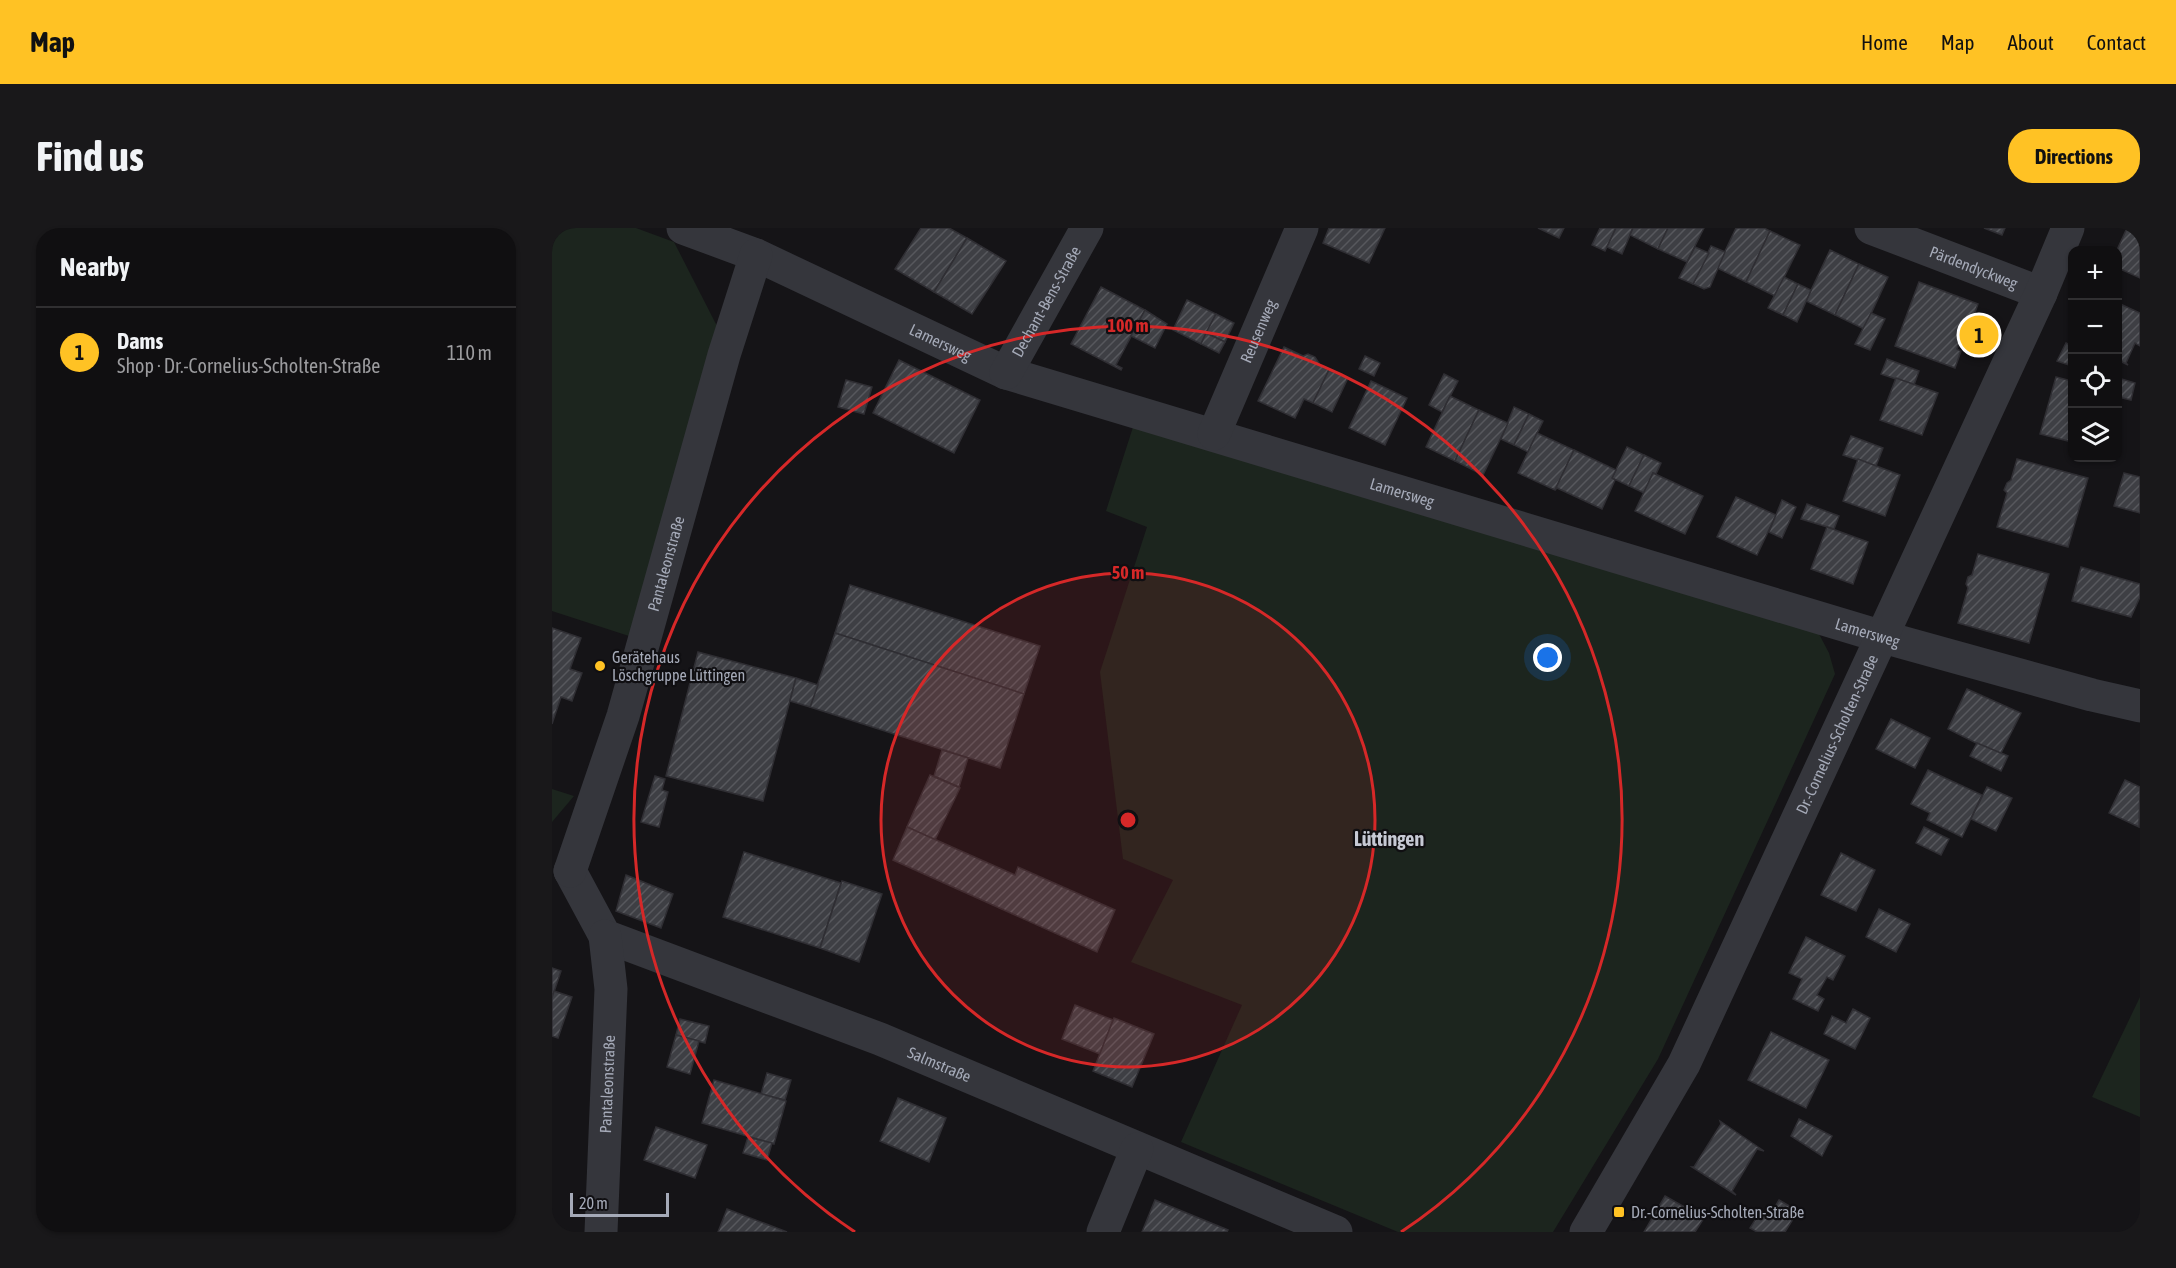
<!DOCTYPE html>
<meta charset="utf-8">
<style>
:root{--surface:#100f11;--page:#19181a;--text:#f1f3f6;--muted:#9c9c9f;--line:#302f31;--accent:#ffc224}
body{margin:0;font-family:"Asap Condensed",sans-serif;background:var(--page);color:var(--text)}
.controls{position:absolute;right:18px;top:18px;display:grid;overflow:hidden;border-radius:12px;box-shadow:0 2px 4px #0004}
.controls button{width:54px;height:54px;display:grid;place-items:center;padding:0;border:0;border-bottom:2px solid var(--line);background:var(--surface);color:var(--text);font:30px sans-serif}
.scale{position:absolute;left:18px;bottom:15px;width:99px;box-sizing:border-box;padding-left:6px;border:3px solid #a5aab8;border-top:0;font-size:16px;line-height:21px;white-space:nowrap;color:#a5aab8;-webkit-text-stroke:4px #100f12;paint-order:stroke}
.you{position:absolute;left:996px;top:430px;width:21px;height:21px;margin:-15px;border:4px solid #fff;border-radius:50%;background:#1a73e8;box-shadow:0 0 0 9px #1a73e833}
.badge{display:grid;place-items:center;width:39px;height:39px;border-radius:50%;background:var(--accent);color:#111;font-size:20px;font-weight:700}
.pin{position:absolute;translate:-50% -50%;border:3px solid #fff;box-shadow:0 2px 6px #0006}
.list{margin:0;padding:0;list-style:none}
h2{display:flex;justify-content:space-between;align-items:center;height:78px;margin:0;padding:0 24px;font-size:26px}
h2 small{font-size:20px;font-weight:400;color:var(--muted)}
.list li{display:grid;grid-template-columns:39px 1fr auto;gap:18px;align-items:center;box-sizing:border-box;height:90px;padding:0 24px;border-top:2px solid var(--line)}
.list b{display:block;font-size:22px;white-space:nowrap}
.list p{margin:0;font-size:20px;white-space:nowrap;color:var(--muted)}
.list em{font-size:20px;font-style:normal;color:var(--muted)}
.icon{flex:none;width:33px;height:33px;fill:none;stroke:currentColor;stroke-width:2;stroke-linecap:round;stroke-linejoin:round}
.map{position:relative;flex:none;width:1588px;height:1004px;overflow:hidden;border-radius:24px}
header{display:flex;align-items:center;gap:36px;box-sizing:border-box;height:84px;padding:0 30px;background:var(--accent);color:#111}
header strong{font-size:28px}
nav{display:flex;gap:33px;margin-inline-start:auto;font-size:21px}
.intro{display:flex;align-items:center;justify-content:space-between;box-sizing:border-box;height:144px;padding:0 36px}
h1{margin:0;font-size:42px}
.button{padding:15px 27px;border-radius:24px;background:var(--accent);color:#111;font-size:21px;font-weight:700}
main{display:flex;gap:36px;padding:0 36px}
aside{flex:1;background:var(--surface);border-radius:24px;box-shadow:0 2px 4px #0004}
.map>svg:first-child{display:block}
.green{fill:#1c251e}
.building{fill:url(#building-hatch);stroke:#2f2e33;stroke-width:1.5}
.lines{fill:none;stroke-linecap:round;stroke-linejoin:round}
.street{stroke:#35363c;stroke-width:33}
.ring{fill:none;stroke:#d62828;stroke-width:3}
.poi-dot{fill:#ffc224;stroke:#100f12;stroke-width:2}
.labels{text-anchor:middle;stroke-width:4.5;stroke-linejoin:round;paint-order:stroke}
.street-label{font-size:16px;fill:#a5aab8;stroke:#100f12}
.poi-label{font-size:16px;fill:#a5aab8;stroke:#100f12;text-anchor:start}
.quarter-label{font-size:20px;font-weight:bold;fill:#c6c9d4;stroke:#100f12}
.centre{fill:#d62828;stroke:#100f12;stroke-width:3}
.ring-label{font-size:18px;text-anchor:middle;font-weight:bold;fill:#d62828;stroke:#100f12;stroke-width:4.5;stroke-linejoin:round;paint-order:stroke}
</style>
<header>
<strong>Map</strong>
<nav><a>Home</a><a>Map</a><a>About</a><a>Contact</a></nav>
</header>
<div class="intro"><h1>Find us</h1><a class="button">Directions</a></div>
<main>
<aside>
<h2>Nearby<small></small></h2>
<ul class="list">
<li><span class="badge">1</span><div><b>Dams</b><p>Shop · Dr.-Cornelius-Scholten-Straße</p></div><em>110 m</em></li>
</ul>
</aside>
<div class="map">
<svg width="1588" height="1004" viewBox="0 0 1588 1004">
<defs>
<pattern id="building-hatch" width="6" height="6" patternUnits="userSpaceOnUse" patternTransform="scale(1.5)"><rect width="6" height="6" fill="#3e3f44"/><path d="M-1 1l2-2M0 6l6-6M5 7l2-2" fill="none" stroke="#57585d"/></pattern>
</defs>
<rect width="100%" height="100%" fill="#151417"/>
<g class="green">
<path d="M0 0H84L122 14 167 102 80 409 0 383Z"/>
<path d="M582 196 1267 406 1277 425 1283 446 1106 831 1001 1004H846L629 914 690 777 579 734 621 652 571 631 548 444 595 299 554 283Z"/>
<path d="M0 561 22 568 0 594Z"/>
<path d="M1588 769V889L1540 869Z"/>
</g>
<g class="building">
<path d="M369 0H397L415 10 382 64 343 41Z"/>
<path d="M777 0H833L817 35 771 15Z"/>
<path d="M986 0H1012L1007 10Z"/>
<path d="M1048 0H1064L1053 23 1040 17Z"/>
<path d="M1064 0H1081L1070 26 1055 19Z"/>
<path d="M1081 0H1116L1106 21 1078 7Z"/>
<path d="M1116 0H1152L1135 34 1106 21Z"/>
<path d="M1184 0H1212L1218 3 1194 54 1165 40Z"/>
<path d="M1432 0H1453L1450 7Z"/>
<path d="M1575 0H1588V50L1566 40 1565 22Z"/>
<path d="M1218 3 1248 17 1223 68 1194 54Z"/>
<path d="M415 10 454 33 420 86 382 64Z"/>
<path d="M1159 18 1173 24 1158 59 1152 61 1141 56Z"/>
<path d="M1143 19 1157 25 1141 56 1127 50Z"/>
<path d="M1278 22 1307 36 1283 87 1254 73Z"/>
<path d="M1307 36 1336 49 1312 101 1283 87Z"/>
<path d="M1232 49 1246 56 1231 87 1216 80Z"/>
<path d="M1367 54 1426 76 1420 93 1416 92 1405 121 1409 123 1403 140 1343 118Z"/>
<path d="M1246 56 1259 62 1245 94 1231 87Z"/>
<path d="M549 59 593 82 564 137 570 140 569 142 519 116Z"/>
<path d="M635 72 664 86 649 116 621 102Z"/>
<path d="M1566 75 1588 85V118L1583 115 1574 135 1576 137 1566 132Z"/>
<path d="M593 82 615 96 603 120 579 108Z"/>
<path d="M1319 85 1333 91 1318 122 1303 116Z"/>
<path d="M664 86 682 95 673 114 654 105Z"/>
<path d="M654 105 673 114 667 125 649 116Z"/>
<path d="M1514 115 1520 118V138L1505 133Z"/>
<path d="M732 119 751 128 756 126 763 129 768 137 777 142 761 175 752 171 743 190 706 173Z"/>
<path d="M813 128 828 135 822 148 807 141Z"/>
<path d="M1335 131 1367 143 1362 157 1329 146Z"/>
<path d="M347 132 428 172 402 225 321 185Z"/>
<path d="M777 142 796 150 780 184 761 175Z"/>
<path d="M892 146 906 153 890 184 877 177Z"/>
<path d="M1504 149 1520 153V214L1488 206Z"/>
<path d="M1344 150 1386 165 1370 207 1328 192Z"/>
<path d="M1566 150 1583 155 1579 172 1566 169Z"/>
<path d="M294 152 320 159 312 186 286 179Z"/>
<path d="M819 153 855 170 833 217 797 200Z"/>
<path d="M898 168 927 182 903 233 874 219Z"/>
<path d="M962 179 977 186 962 217 949 211Z"/>
<path d="M927 182 956 195 931 247 903 233Z"/>
<path d="M977 186 991 193 976 224 962 217Z"/>
<path d="M985 205 1022 222 1003 262 966 245Z"/>
<path d="M1299 208 1331 220 1324 238 1291 227Z"/>
<path d="M1075 219 1092 227 1077 258 1060 250Z"/>
<path d="M1022 222 1064 242 1060 250 1063 252 1050 281 1005 260 1003 262Z"/>
<path d="M1092 227 1109 235 1104 246 1101 245 1092 265 1077 258Z"/>
<path d="M1306 231 1348 247 1333 288 1291 273Z"/>
<path d="M1465 231 1536 250 1516 319 1445 299 1455 265 1452 262 1455 255 1459 252Z"/>
<path d="M1101 245 1151 268 1133 306 1083 283Z"/>
<path d="M1572 245 1588 249V285L1562 278Z"/>
<path d="M1184 269 1224 287 1205 327 1165 309Z"/>
<path d="M1230 272 1244 279 1230 310 1217 304Z"/>
<path d="M1255 276 1287 288 1282 301 1249 291Z"/>
<path d="M1275 299 1316 314 1301 356 1259 341Z"/>
<path d="M1426 326 1497 346 1477 415 1406 395 1416 360 1414 356 1416 349 1420 347Z"/>
<path d="M1529 339 1588 356V369L1579 389 1520 373Z"/>
<path d="M298 357 488 418 472 466 283 405Z"/>
<path d="M0 400 29 410 18 441 30 445 20 473 9 469 0 496Z"/>
<path d="M283 405 472 466 448 540 258 479Z"/>
<path d="M146 424 244 450 211 573 114 548Z"/>
<path d="M244 450 266 457 258 479 238 473Z"/>
<path d="M1415 461 1469 485 1448 527 1396 501Z"/>
<path d="M1339 491 1378 510 1363 540 1324 521Z"/>
<path d="M1425 515 1456 528 1449 543 1418 528Z"/>
<path d="M390 522 416 530 407 559 382 548Z"/>
<path d="M1376 542 1430 567 1410 609 1375 592 1378 585 1359 576Z"/>
<path d="M378 547 408 560 383 612 355 599Z"/>
<path d="M103 548 113 551 110 562 116 564 107 599 89 594Z"/>
<path d="M1573 552 1588 559 1587 599 1557 585Z"/>
<path d="M1435 559 1460 570 1444 603 1419 591Z"/>
<path d="M355 599 463 647 466 639 563 682 545 724 341 632Z"/>
<path d="M1372 599 1397 611 1389 627 1364 615Z"/>
<path d="M192 624 289 655 268 720 171 689Z"/>
<path d="M1289 625 1323 642 1304 683 1269 667Z"/>
<path d="M74 647 121 666 109 700 64 683Z"/>
<path d="M290 653 330 666 307 734 268 720Z"/>
<path d="M1327 681 1358 696 1344 724 1314 709Z"/>
<path d="M1254 709 1293 728 1281 752 1275 749 1265 767 1272 771 1266 783 1241 771 1250 751 1237 745Z"/>
<path d="M0 740 9 743 0 770Z"/>
<path d="M2 763 20 769 6 810 0 808V770Z"/>
<path d="M523 777 561 792 548 826 510 811Z"/>
<path d="M1301 781 1318 790 1303 821 1272 806 1280 788 1294 795Z"/>
<path d="M562 790 602 806 580 859 541 843Z"/>
<path d="M128 791 157 798 153 815 124 807Z"/>
<path d="M1219 804 1277 832 1254 880 1196 852Z"/>
<path d="M124 807 147 813 138 846 115 839Z"/>
<path d="M215 845 239 852 233 872 209 866Z"/>
<path d="M162 852 234 873 222 916 150 895Z"/>
<path d="M346 870 394 890 377 934 328 913Z"/>
<path d="M1247 891 1280 908 1270 928 1239 908Z"/>
<path d="M1168 893 1212 923 1205 921 1180 963 1184 967 1140 939H1142L1169 896Z"/>
<path d="M104 899 155 917 143 950 92 932Z"/>
<path d="M196 909 220 915 215 932 191 925Z"/>
<path d="M1113 968 1152 990 1143 1004H1092Z"/>
<path d="M603 972 676 1002 675 1004H590Z"/>
<path d="M1227 972 1246 983 1233 1004H1205L1198 1000 1209 983 1217 989Z"/>
<path d="M175 981 235 1004H166Z"/>
</g>
<g class="lines">
<g class="street">
<path id="s1" d="M131 0 204 27 454 145 1331 409 1540 467 1588 478"/>
<path id="s2" d="M1319 0 1489 65"/>
<path id="s3" d="M454 145 535 0"/>
<path id="s4" d="M662 206 750 0"/>
<path id="s5" d="M18 643 53 708 328 811 784 1004"/>
<path id="s6" d="M18 643 71 488 172 127 204 27"/>
<path id="s7" d="M49 1004 59 761 53 708"/>
<path d="M551 1004 585 921"/>
<path id="s8" d="M1034 1004 1132 836 1489 65 1516 0"/>
</g>
</g>
<circle cx="576" cy="592" r="247" fill="#d62828" fill-opacity=".12"/>
<g class="ring">
<circle cx="576" cy="592" r="247"/>
<path d="M303 1004A494 494 0 1 1 849 1004"/>
</g>
<g class="poi-dot">
<circle cx="48" cy="438" r="6"/>
<rect x="1061" y="978" width="12" height="12" rx="3"/>
</g>
<g class="labels">
<g class="street-label">
<text dy="6" stroke="none"><textPath href="#s2" startOffset="110">Pärdendyckweg</textPath></text>
<text dy="6" stroke="none"><textPath href="#s3" startOffset="82">Dechant-Bens-Straße</textPath></text>
<text dy="6" stroke="none"><textPath href="#s4" startOffset="112">Reusenweg</textPath></text>
<text dy="6" stroke="none"><textPath href="#s1" startOffset="282">Lamersweg</textPath></text>
<text dy="6" stroke="none"><textPath href="#s1" startOffset="768">Lamersweg</textPath></text>
<text dy="6" stroke="none"><textPath href="#s6" startOffset="322">Pantaleonstraße</textPath></text>
<text dy="6" stroke="none"><textPath href="#s1" startOffset="1254">Lamersweg</textPath></text>
<text dy="6" stroke="none"><textPath href="#s8" startOffset="558">Dr.-Cornelius-Scholten-Straße</textPath></text>
<text dy="6" stroke="none"><textPath href="#s5" startOffset="432">Salmstraße</textPath></text>
<text dy="6" stroke="none"><textPath href="#s7" startOffset="148">Pantaleonstraße</textPath></text>
</g>
<g class="poi-label">
<text x="60" y="435">Gerätehaus<tspan x="60" dy="18">Löschgruppe Lüttingen</tspan></text>
<text x="1079" y="990">Dr.-Cornelius-Scholten-Straße</text>
</g>
<g class="quarter-label">
<text x="837" y="618">Lüttingen</text>
</g>
</g>
<circle cx="576" cy="592" r="9" class="centre"/>
<g class="ring-label">
<text x="576" y="104">100 m</text>
<text x="576" y="351">50 m</text>
</g>
</svg>
<div class="controls">
<button>+</button>
<button>−</button>
<button><svg class="icon" aria-label="locate" viewBox="0 0 24 24"><circle cx="12" cy="12" r="6"/><path d="M12 2v4M12 18v4M2 12h4M18 12h4"/></svg></button>
<button><svg class="icon" aria-label="layers" viewBox="0 0 24 24"><path d="M12 4l9 5-9 5-9-5zM3 14l9 5 9-5"/></svg></button>
</div>
<div class="scale">20 m</div>
<div class="you"></div>
<div class="pin badge" style="left:1427px;top:107px">1</div>
</div>
</main>
